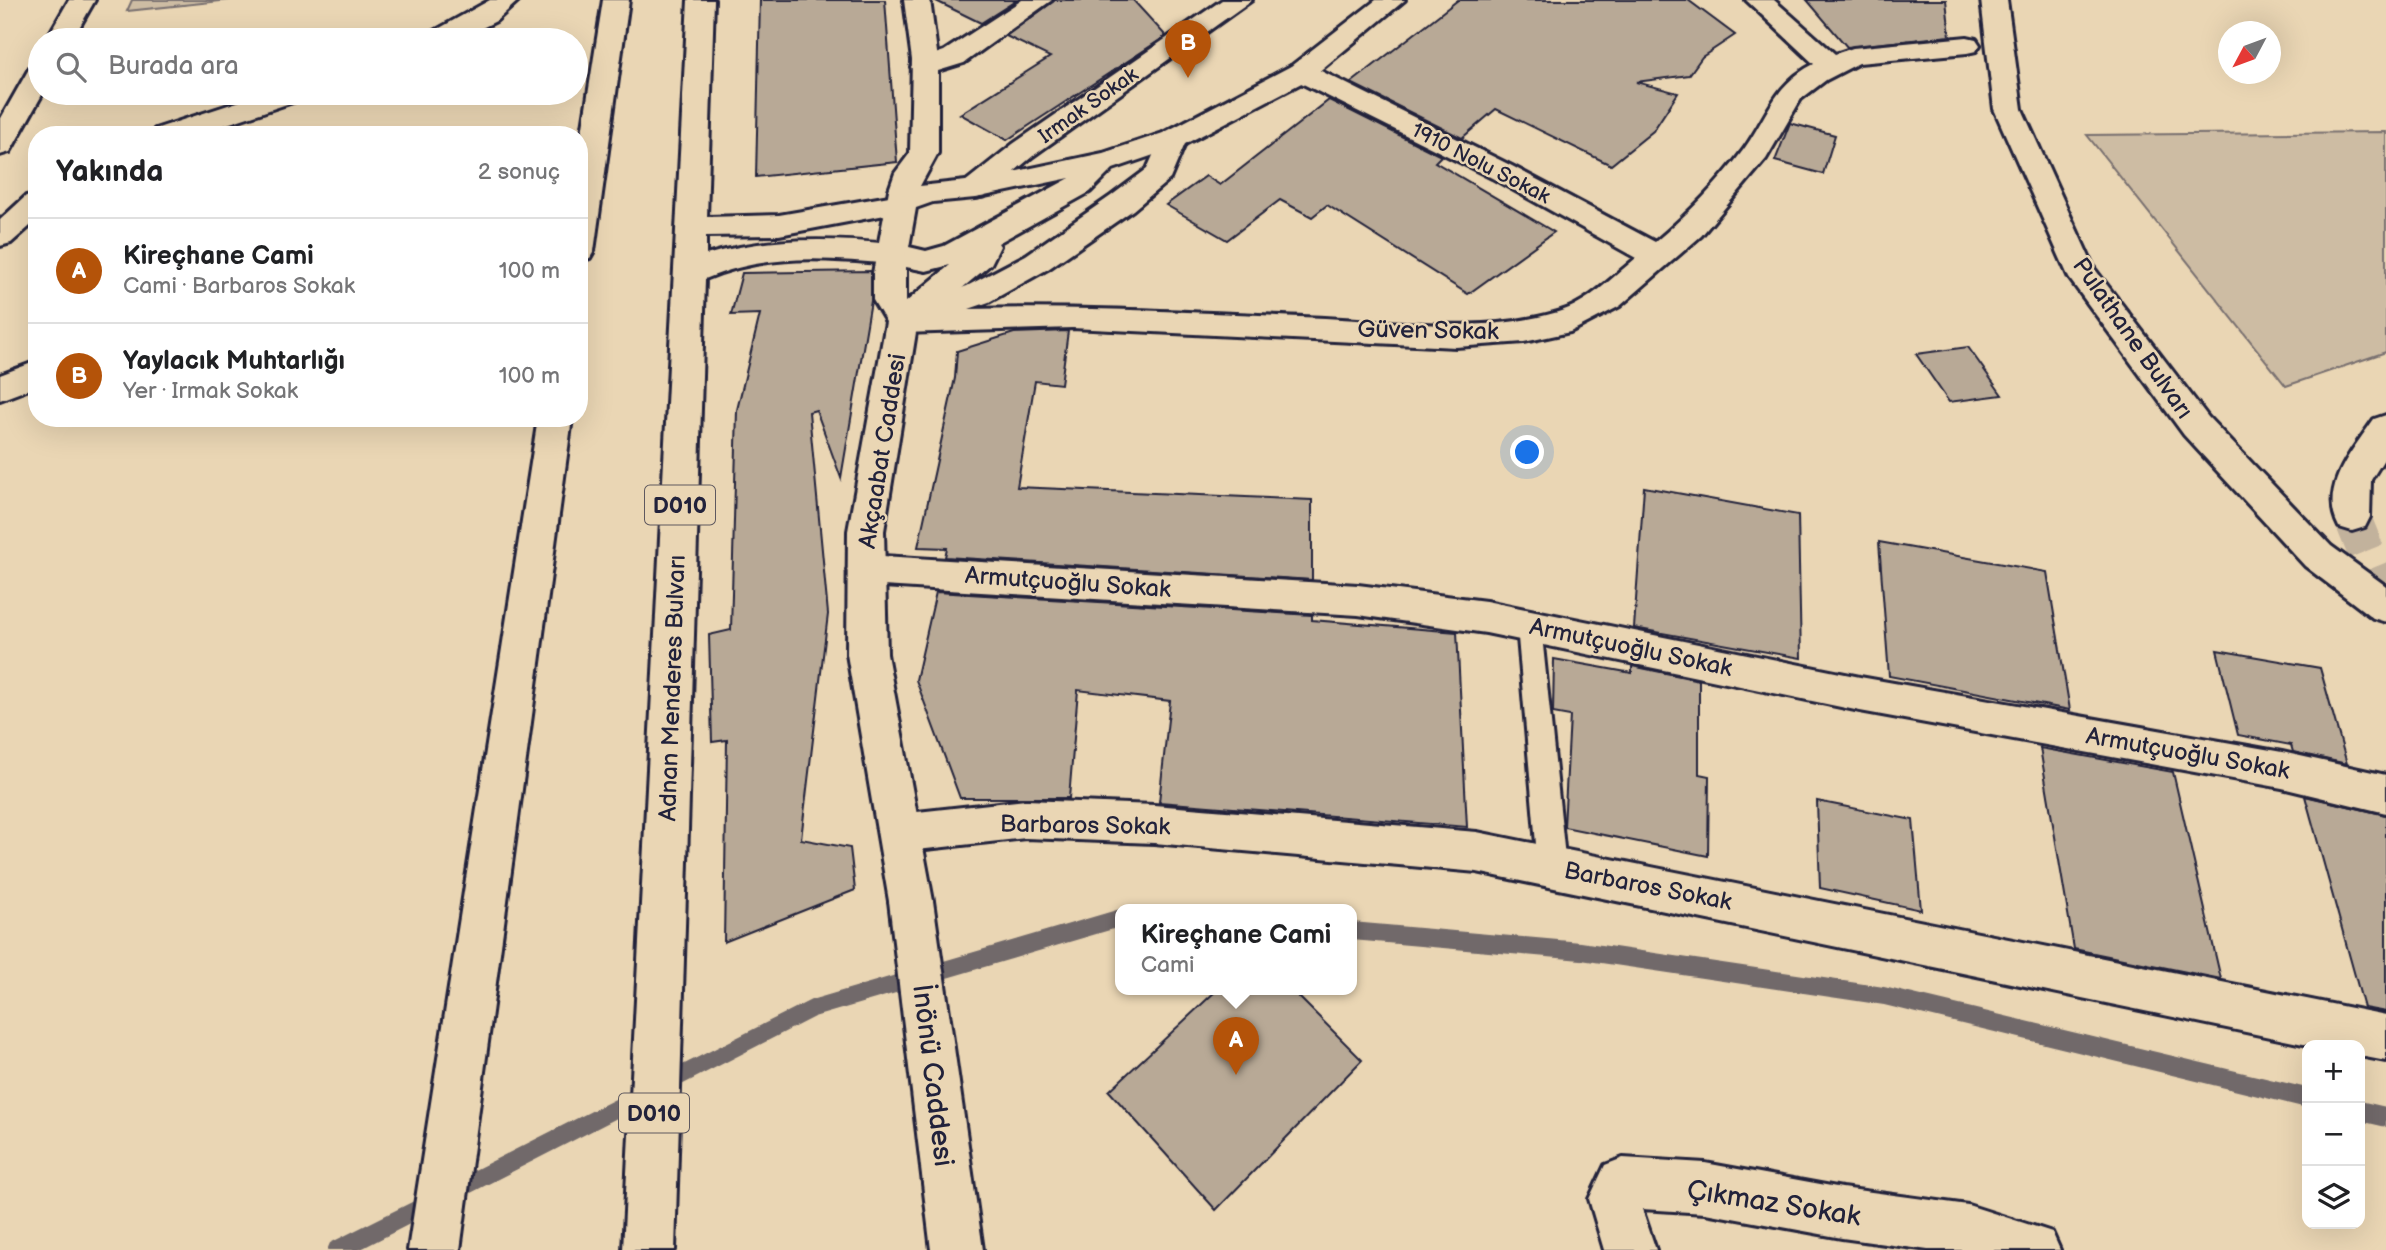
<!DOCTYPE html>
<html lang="tr">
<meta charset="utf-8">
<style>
:root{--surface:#fff;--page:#f2f2f2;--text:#202124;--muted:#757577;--line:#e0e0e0;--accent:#b45309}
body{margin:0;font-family:"Balsamiq Sans",sans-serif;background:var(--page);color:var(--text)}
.controls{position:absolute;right:21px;bottom:21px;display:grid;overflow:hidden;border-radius:14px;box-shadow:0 7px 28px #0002}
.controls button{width:63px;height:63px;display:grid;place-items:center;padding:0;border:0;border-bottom:2px solid var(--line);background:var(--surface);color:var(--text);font:35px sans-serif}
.compass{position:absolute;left:2218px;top:21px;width:63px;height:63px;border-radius:50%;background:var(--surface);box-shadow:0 7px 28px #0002;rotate:229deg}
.you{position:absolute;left:1528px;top:453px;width:24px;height:24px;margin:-18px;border:5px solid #fff;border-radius:50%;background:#1a73e8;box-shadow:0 0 0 10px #1a73e833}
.badge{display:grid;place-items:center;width:46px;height:46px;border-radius:50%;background:var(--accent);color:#fff;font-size:23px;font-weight:700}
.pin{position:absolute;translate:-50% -58px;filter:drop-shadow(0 2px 4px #0008)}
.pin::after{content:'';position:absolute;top:37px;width:24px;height:21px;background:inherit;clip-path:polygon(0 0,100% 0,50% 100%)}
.popup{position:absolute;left:1115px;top:904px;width:242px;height:91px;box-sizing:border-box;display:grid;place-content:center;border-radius:14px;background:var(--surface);filter:drop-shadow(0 2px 5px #0005);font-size:23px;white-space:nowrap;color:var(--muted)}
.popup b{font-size:26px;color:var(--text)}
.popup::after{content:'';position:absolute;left:50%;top:100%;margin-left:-14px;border:14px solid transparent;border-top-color:var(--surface)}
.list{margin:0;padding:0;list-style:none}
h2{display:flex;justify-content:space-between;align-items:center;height:91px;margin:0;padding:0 28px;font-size:30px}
h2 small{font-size:23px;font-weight:400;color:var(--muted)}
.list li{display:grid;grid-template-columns:46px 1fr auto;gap:21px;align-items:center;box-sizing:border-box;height:105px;padding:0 28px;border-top:2px solid var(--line)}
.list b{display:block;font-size:26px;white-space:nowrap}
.list p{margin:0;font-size:23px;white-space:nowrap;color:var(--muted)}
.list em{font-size:23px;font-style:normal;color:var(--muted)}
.icon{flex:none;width:38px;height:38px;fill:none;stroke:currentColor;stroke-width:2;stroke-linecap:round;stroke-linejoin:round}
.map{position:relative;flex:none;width:2386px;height:1250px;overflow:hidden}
.search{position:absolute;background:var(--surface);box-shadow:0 7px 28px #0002;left:28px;top:28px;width:560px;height:77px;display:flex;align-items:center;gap:18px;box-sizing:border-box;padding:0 24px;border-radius:38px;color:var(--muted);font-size:26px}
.panel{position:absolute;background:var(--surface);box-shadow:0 7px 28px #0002;left:28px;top:126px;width:560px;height:301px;border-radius:28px}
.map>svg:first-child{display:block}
.green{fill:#cdbca3;stroke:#786f6f;stroke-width:2}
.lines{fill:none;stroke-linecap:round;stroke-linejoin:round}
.stream{fill:#71696b;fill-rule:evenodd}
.building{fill:#b8a996;stroke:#22223b;stroke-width:2}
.minor-tunnel{stroke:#c2b29c;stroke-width:37;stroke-dasharray:37 18;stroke-linecap:butt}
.service-casing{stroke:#22223b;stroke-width:6}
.pedestrian-casing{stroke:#22223b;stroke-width:6}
.minor-casing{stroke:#22223b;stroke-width:6}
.tertiary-casing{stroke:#22223b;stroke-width:6}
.trunk-casing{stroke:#22223b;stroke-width:6}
.service{fill:#ead6b4;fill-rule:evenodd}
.pedestrian{fill:#ead6b4;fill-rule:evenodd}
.minor{fill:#ead6b4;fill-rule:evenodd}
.tertiary{fill:#ead6b4;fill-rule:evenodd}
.trunk{fill:#ead6b4;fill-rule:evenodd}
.labels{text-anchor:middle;stroke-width:5;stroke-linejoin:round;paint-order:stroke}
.far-street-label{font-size:21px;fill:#22223b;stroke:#ead6b4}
.shield{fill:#ead6b4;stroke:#5e585f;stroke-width:2}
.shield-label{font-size:23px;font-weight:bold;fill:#22223b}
.street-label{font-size:24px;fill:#22223b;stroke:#ead6b4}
.near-street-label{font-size:28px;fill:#22223b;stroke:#ead6b4}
</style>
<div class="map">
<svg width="2386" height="1250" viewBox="0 0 2386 1250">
<rect width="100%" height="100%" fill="#ead6b4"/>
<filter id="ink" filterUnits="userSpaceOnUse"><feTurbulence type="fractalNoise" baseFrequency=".0143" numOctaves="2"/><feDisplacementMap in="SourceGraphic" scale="14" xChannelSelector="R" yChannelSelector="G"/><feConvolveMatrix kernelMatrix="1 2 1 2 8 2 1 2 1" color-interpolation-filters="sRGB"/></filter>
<g filter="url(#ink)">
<g class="green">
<path d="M132 0H230L127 11Z"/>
<path d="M2386 132V352L2286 386 2087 135Z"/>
</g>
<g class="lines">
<g class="stream">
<path d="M1120 909V927L814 1017 459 1199 452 1202 445 1199 442 1192 445 1185 811 1000Z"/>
<path d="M1352 922 1581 942 1884 987 2307 1088V1108L1884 1005 1581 960 1352 940Z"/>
<path d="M2360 1101 2386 1107V1127L2360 1121Z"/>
<path d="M432 1192 439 1195 442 1202 439 1209 359 1250H327L330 1243Z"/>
</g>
</g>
<g class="building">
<path d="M760 0H885L897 162 756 177Z"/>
<path d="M934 0H1017L981 23Z"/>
<path d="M1055 0H1133L1166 36 1007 140 960 114 1050 57 1006 36Z"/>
<path d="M1458 0H1688L1735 35 1702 57 1689 75 1636 82 1678 93 1653 131 1611 165 1496 109 1462 138 1351 83Z"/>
<path d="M1807 0H1946L1950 36 1847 47Z"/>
<path d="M1329 100 1441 156 1435 162 1554 232 1468 294 1327 205 1312 217 1280 200 1227 240 1166 205 1206 176 1220 185Z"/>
<path d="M1790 123 1835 135 1823 174 1775 161Z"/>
<path d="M871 271V301L841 478 816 410 809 412 828 614 801 839 850 848 855 890 724 942 727 740 712 742 709 635 731 630 737 410 760 314 731 315 742 273Z"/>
<path d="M1068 331 1061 384 1035 381 1017 487 1312 500V580L945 557 947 548 918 547 955 378 957 351 1014 333Z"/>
<path d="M1968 347 2002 395 1949 402 1916 354Z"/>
<path d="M1644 487 1798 515 1801 658 1634 628Z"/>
<path d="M1879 542 2047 572 2070 710 1889 676Z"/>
<path d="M936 592 1312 615V620L1457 632 1467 827 1159 802 1170 701 1078 690 1069 798H960L916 680Z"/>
<path d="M2217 650 2320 668 2347 764 2293 752 2291 745 2238 735Z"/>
<path d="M1554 659 1632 673V666L1699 680V774L1709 776 1708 856 1564 827 1570 716 1553 713Z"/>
<path d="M2040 748 2173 772 2221 979 2074 949Z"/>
<path d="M2305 796 2386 815V1012L2364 1008Z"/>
<path d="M1817 801 1913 820 1921 910 1820 888Z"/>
<path d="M1218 989H1291L1362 1060 1216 1210 1109 1091Z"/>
</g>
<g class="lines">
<path class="minor-tunnel" d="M2352 517 2386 601"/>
<g class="service-casing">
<path id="service" d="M1529 616 1538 619 1541 626 1566 867 1562 876 1552 880 1542 876 1538 867 1517 626 1520 619Z"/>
</g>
<g class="pedestrian-casing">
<path id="pedestrian" d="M1623 1158 1705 1163 1842 1188 1968 1205 2052 1232 2060 1250H1928L1842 1238 1705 1213 1642 1209 1656 1250H1604L1589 1199 1605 1165Z"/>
</g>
<g class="minor-casing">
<g id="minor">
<path d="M69 0H95L72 40H46Z"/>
<path d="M490 0H519L496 21 458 40H425L429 34Z"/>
<path d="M1022 0H1052L964 63 925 75 915 73 911 67 915 61 944 51Z"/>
<path d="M1222 0H1252L1033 156 985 196 975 198 965 196 960 189 965 182 1013 144Z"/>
<path d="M1746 0H1774L1835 54 1853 48 1967 37 1976 39 1980 45 1976 51 1967 53 1859 63 1826 80 1801 99 1766 159 1701 236 1620 306 1570 332 1524 342 1456 347 1072 328 902 333 891 330 886 322 891 314 915 311 920 303 967 286 1026 255 1111 196 1147 169 1163 133 1173 130 1183 133 1187 139 1170 179 1133 210 1048 269 989 302 969 309C1088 306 1206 313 1325 318 1401 322 1484 334 1558 312 1587 304 1613 277 1636 258L1492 178 1291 78 1287 72 1291 66H1311L1512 166 1655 242C1687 215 1719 183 1744 149 1768 116 1774 84 1814 64Z"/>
<path d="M40 65V93H43L10 152 0 155V120L30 67Z"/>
<path d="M265 93H306L302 99 194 135H151L155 129Z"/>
<path d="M37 194V220L11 243 0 246V220L26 196Z"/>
<path d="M37 361V386L0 400V375Z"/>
<path d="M2386 415V456L2371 480 2370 517 2365 527 2352 531 2339 527C2318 488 2353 450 2374 419Z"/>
<path d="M866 555 1358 585 1486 601 1860 677 2282 752 2386 775V813L2282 788 1860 711 1486 633 1358 615 866 585 853 581 847 570 853 559Z"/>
<path d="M1026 800 1154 805 1477 832 2386 1015V1061L2360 1056V1045H2308L1477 872 1154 843 1026 838 899 852 884 847 878 833 884 819 899 814Z"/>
<path d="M911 880 927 886 933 901 983 1250H931L889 901 895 886Z"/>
</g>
</g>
<g class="tertiary-casing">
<g id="tertiary">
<path d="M904 0H930L938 60V153L920 186 975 180 1103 153 1163 133 1291 66 1376 0H1405L1311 78 1183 145 1113 169 1090 192 998 243 1000 246 991 264 917 326 884 531 887 654 933 901 927 916 911 922 895 916 889 901 847 654 848 531 886 322 873 300V273L889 190 895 173 910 153 912 60ZM1070 178 944 246 926 251 909 247 916 208 933 202 975 198ZM950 265 906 302V267L926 271Z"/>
<path d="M1981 0H2007L2022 109 2094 268 2208 417 2331 546 2386 586V622L2373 618 2305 566 2184 435 2069 278 1994 109Z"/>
</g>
</g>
<g class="trunk-casing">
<g id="trunk">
<path d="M603 0H629L594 251 590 258 579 261V152Z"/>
<path d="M688 0H714L707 217 779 215 901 194 912 196 916 203 912 210 901 212 779 235 706 236V255C769 237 826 238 891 244L902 247 906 254 902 261 891 264C827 258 766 253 705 279L675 1250H623Z"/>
<path d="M538 418H572L460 1250H408Z"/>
</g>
</g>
<use href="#service" class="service"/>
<use href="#pedestrian" class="pedestrian"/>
<use href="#minor" class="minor"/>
<use href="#tertiary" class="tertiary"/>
<use href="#trunk" class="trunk"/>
</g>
</g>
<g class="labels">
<g class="far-street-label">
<text transform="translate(1088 105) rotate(-35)" y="7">Irmak Sokak</text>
<text transform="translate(1481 163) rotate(27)" y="7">1910 Nolu Sokak</text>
</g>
<g class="shield">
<rect x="645" y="485.5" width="70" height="39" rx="5"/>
<rect x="619" y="1093.5" width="70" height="39" rx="5"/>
</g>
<g class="shield-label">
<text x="680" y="513">D010</text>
<text x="654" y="1121">D010</text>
</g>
<g class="street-label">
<text transform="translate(1428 330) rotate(1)" y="8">Güven Sokak</text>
<text transform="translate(2133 338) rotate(55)" y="8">Pulathane Bulvarı</text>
<text transform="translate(882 451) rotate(-81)" y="8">Akçaabat Caddesi</text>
<text transform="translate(1068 582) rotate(4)" y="8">Armutçuoğlu Sokak</text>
<text transform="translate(1631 647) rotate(12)" y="8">Armutçuoğlu Sokak</text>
<text transform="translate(672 688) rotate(-88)" y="8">Adnan Menderes Bulvarı</text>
<text transform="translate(2188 753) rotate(10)" y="8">Armutçuoğlu Sokak</text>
<text transform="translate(1085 825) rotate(1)" y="8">Barbaros Sokak</text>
<text transform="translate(1648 886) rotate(11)" y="8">Barbaros Sokak</text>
</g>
<g class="near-street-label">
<text transform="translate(934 1075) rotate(83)" y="10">İnönü Caddesi</text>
<text transform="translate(1774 1202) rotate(9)" y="10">Çıkmaz Sokak</text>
</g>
</g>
</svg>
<div class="controls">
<button>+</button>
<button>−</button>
<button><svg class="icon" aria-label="layers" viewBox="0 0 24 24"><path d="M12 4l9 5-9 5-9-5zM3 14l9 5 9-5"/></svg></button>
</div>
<svg class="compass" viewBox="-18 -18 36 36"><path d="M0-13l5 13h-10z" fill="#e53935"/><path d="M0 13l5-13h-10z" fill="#757577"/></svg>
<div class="you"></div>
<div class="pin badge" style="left:1236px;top:1075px">A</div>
<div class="popup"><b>Kireçhane Cami</b>Cami</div>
<div class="pin badge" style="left:1188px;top:78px">B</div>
<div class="search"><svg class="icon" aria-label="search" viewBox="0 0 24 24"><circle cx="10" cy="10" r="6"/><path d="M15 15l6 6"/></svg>Burada ara</div>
<section class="panel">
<h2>Yakında<small>2 sonuç</small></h2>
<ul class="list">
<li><span class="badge">A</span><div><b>Kireçhane Cami</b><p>Cami · Barbaros Sokak</p></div><em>100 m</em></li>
<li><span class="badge">B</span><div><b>Yaylacık Muhtarlığı</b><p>Yer · Irmak Sokak</p></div><em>100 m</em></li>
</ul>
</section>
</div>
